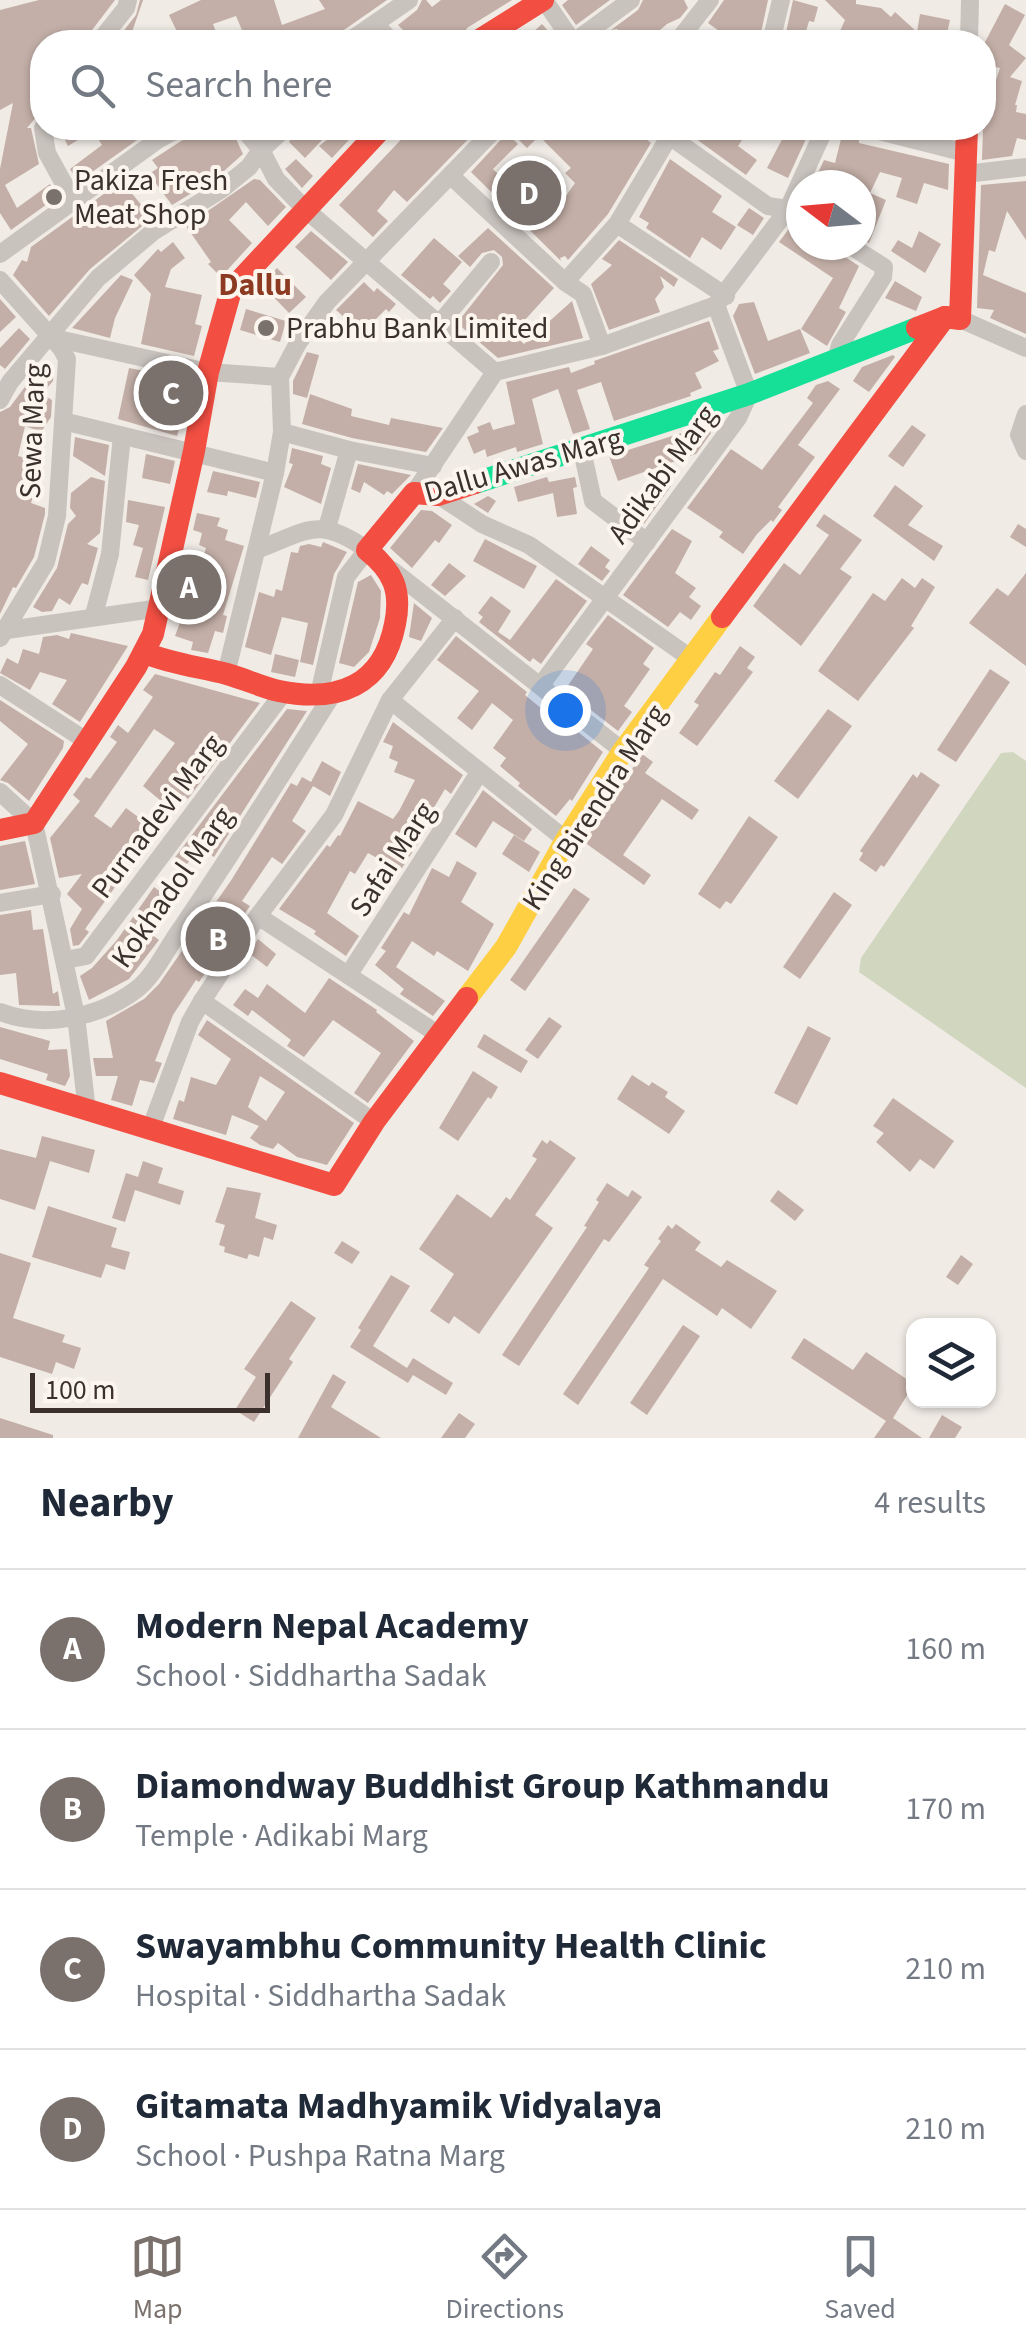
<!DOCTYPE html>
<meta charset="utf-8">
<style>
:root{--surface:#fff;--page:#f2f2f3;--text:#1f2937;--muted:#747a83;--line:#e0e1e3;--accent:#7a716c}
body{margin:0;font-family:"Source Sans 3",sans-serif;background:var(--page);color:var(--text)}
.controls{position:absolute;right:30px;bottom:30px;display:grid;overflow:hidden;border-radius:20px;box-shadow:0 2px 8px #0004}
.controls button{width:90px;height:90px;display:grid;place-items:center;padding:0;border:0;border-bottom:2px solid var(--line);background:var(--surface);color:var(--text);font:50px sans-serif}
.compass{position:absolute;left:786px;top:170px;width:90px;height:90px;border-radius:50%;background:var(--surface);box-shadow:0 2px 8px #0004;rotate:286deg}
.scale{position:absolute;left:30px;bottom:25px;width:240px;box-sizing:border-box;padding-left:10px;border:5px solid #3b302b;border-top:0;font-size:28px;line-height:35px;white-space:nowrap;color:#3b302b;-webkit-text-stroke:8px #fbf5ee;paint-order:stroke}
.you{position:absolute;left:565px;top:710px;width:35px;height:35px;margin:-25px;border:8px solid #fff;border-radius:50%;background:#1a73e8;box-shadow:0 0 0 15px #1a73e833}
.badge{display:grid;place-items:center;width:65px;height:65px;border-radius:50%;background:var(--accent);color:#fff;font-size:32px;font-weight:700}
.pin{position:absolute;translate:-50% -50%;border:5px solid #fff;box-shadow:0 2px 10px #0006}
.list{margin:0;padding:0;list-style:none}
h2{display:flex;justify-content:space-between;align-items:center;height:130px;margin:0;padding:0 40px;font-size:42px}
h2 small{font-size:32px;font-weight:400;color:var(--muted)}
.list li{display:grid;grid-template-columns:65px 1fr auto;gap:30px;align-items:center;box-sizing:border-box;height:160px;padding:0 40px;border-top:2px solid var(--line)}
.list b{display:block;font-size:38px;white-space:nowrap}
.list p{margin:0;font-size:32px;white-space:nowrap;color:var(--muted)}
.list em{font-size:32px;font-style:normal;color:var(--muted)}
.icon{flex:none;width:55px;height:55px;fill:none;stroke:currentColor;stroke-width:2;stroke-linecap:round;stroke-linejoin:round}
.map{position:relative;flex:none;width:1026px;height:1438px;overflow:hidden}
.search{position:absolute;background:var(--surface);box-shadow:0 2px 8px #0004;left:30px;right:30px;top:30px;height:110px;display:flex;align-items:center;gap:25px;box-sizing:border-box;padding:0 35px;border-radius:40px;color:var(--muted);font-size:38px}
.sheet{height:770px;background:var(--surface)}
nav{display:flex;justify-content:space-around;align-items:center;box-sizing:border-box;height:140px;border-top:2px solid var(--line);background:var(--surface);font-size:28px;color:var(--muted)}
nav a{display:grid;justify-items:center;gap:5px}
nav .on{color:var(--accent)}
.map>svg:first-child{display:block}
.green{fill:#d1d6bf}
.building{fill:#c3afa7;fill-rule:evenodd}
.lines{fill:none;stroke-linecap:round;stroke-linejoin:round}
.street{stroke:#c9c3be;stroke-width:18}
.fast{stroke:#16e098;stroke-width:22}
.slow{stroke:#ffcf43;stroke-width:22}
.jam{stroke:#f24e42;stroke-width:22}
.poi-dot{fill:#7a716c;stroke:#fbf5ee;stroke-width:4}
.labels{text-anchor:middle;stroke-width:8;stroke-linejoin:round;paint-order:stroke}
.poi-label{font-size:30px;fill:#3b302b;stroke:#fbf5ee;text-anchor:start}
.street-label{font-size:30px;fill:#3b302b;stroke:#fbf5ee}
.neighbourhood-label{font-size:32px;font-weight:bold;fill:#8c3b22;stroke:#fbf5ee}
</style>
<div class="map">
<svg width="1026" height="1438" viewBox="0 0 1026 1438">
<rect width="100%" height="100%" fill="#f0ebe5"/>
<path class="green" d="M1013 752 1026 761V1088L859 972 861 958 1001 753Z"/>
<g class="building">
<path d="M39 0H115L89 34 87 42H42V110L27 128H31L39 164 5 185 17 208 50 184 57 197 11 230 0 213V169L13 103 0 110V10Z"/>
<path d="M140 0H143L132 32 142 42H115L136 15Z"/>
<path d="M201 0H274L282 25 325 9 319 0H387L341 32 336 42H247L236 16 213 24 220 42H182L169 15Z"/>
<path d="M426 0 432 7 441 0H512L467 28 460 42H404L400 32 403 30 398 25 417 10 422 0Z"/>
<path d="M568 0H610L576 25 562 5Z"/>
<path d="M643 0H684L688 8 680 18 667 24 646 42H628L617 29 611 30 638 10Z"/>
<path d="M724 0H768L759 42 729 38 708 23Z"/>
<path d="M793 0 818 7 814 22 809 21 803 42H784Z"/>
<path d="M825 0H856V4L881 8 891 17 895 12 917 32 920 14 950 20 945 42H835L845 20Z"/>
<path d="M1005 4 1025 15 1009 45 1026 58 1010 77 1022 81 1015 105H1017L1016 112 1026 114V140L1017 138 1012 156 982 160 984 97 990 98 1000 68 984 64V44Z"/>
<path d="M542 24 558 42H522Z"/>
<path d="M59 128H154L78 182 70 169 102 145 93 131 68 146Z"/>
<path d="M201 128H231L243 154 215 179 172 205 149 174 158 168 152 160Z"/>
<path d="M298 128H309L322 140 305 158 289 142Z"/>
<path d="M342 128H360L332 158 319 146Z"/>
<path d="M412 128H479L407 202 394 190 377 211 388 221 373 237 339 205Z"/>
<path d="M523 128H620L628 136 635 129 651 143 608 214 568 260 565 256 560 258 561 261 471 172 507 133 518 144 493 169 547 223 575 183 565 173 571 168 539 136 527 148 515 136Z"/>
<path d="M681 128H750L738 146 757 160 746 175Z"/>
<path d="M788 128H811L788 178 767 168Z"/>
<path d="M842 135 859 140V143L949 164 948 190 924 183 917 204 896 197 902 178 880 172 870 193 886 200 869 243 861 238V185H851L818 173 824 160 835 163Z"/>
<path d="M296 159 313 176 302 188 285 169Z"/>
<path d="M670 159 722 196 712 212 736 227 721 250 702 237 690 258 646 228 649 223 639 217Z"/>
<path d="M127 177 130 181 125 185 152 218 90 269 49 316 13 275 22 260 27 262 31 247Z"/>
<path d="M254 179 260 180 286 207 268 226 246 202 229 220 252 243 221 277 208 264 211 262 186 226Z"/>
<path d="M1026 181V240L1007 211 995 252 989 250 983 275 1026 293V334L990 318 994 310 977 308 981 185Z"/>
<path d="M749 208 764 218 753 235 737 225Z"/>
<path d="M791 226 801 229V245H836L842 255 859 266 839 308 846 312 827 346 801 329 833 278 779 242Z"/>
<path d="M488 228 554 288 513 333 524 344 572 301 583 338 498 358 457 323 503 265 502 257 494 250 482 253 470 267 458 256Z"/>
<path d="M311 231 348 262 331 280 295 247Z"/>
<path d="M919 231 941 244 925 273 891 251 898 240 912 248Z"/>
<path d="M434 238 462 262 443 284 451 291 440 303 433 296 430 299 401 275Z"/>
<path d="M619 240 678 279 674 287 660 276 664 287 655 299 660 312 609 330 591 284 612 265 602 259Z"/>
<path d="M173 242 185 258 171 269 165 287 202 295 195 324 202 326 194 356 141 344 151 294 134 275 158 249 161 252Z"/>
<path d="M277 268 306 297 289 313 261 284Z"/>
<path d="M121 275 133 280 115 318 110 338 72 328Z"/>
<path d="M895 281 922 297 916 311 885 298Z"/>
<path d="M364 282 374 292 377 288 396 304 389 312 386 309 362 333 336 310Z"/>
<path d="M0 299 16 317 0 332Z"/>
<path d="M754 302 768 341 800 329 810 353 755 374 733 316 739 304Z"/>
<path d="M246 309 286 321 280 342 240 330Z"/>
<path d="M709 321 719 349 713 351 719 361 695 373 702 388 690 393 691 396 614 421 601 382 577 390 590 429 573 434 558 389 532 399 543 444 517 452 516 447 487 457 485 449 474 454 467 437 479 432 477 427 490 422 493 430 515 424 506 382 569 367 571 373 595 364 594 361Z"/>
<path d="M19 328 30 339 5 369 0 365V348Z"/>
<path d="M307 352 319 355 307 398 293 394V381Z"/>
<path d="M893 355 895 357 869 392 853 381 862 367Z"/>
<path d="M44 361 54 369 53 381 42 394 52 400 51 417 41 432 25 426 18 456 43 463 31 503 45 508V514L34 557 16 588 13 587 0 614V412L10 407Z"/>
<path d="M129 368 160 374 154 400 167 403 162 425 179 429 177 436 118 419Z"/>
<path d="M828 381 840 389 798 445 815 457 778 507 782 510 773 522 771 520 757 534 743 554 719 537 723 532 687 508 731 449 762 470 813 403 807 398 816 385Z"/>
<path d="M310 394 352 409 351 416 389 425 391 418 443 428 426 452 352 438 302 424Z"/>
<path d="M707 425 711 433 696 454 618 481 609 456Z"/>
<path d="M912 425 926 435 903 467 888 456Z"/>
<path d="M75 437 109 445 105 476 73 456Z"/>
<path d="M292 448 323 456 321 464 331 468 321 504 284 487 293 464 289 463Z"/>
<path d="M146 454 175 461 170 484 142 478Z"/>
<path d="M358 464 411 475 392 494 387 491 384 495 364 482 360 493 351 489Z"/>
<path d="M213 471 260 482 256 498 228 491 227 496 207 492Z"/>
<path d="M657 475 671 486 644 524 629 513Z"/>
<path d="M91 477 105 481 100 533 87 544 98 548 88 585 82 583 70 605 59 598 52 611 42 612 33 607 57 568 68 524 76 516 70 508 71 493Z"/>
<path d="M547 477 549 482 575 477 577 487 573 488 577 514 557 517 553 493 518 502 514 487Z"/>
<path d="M895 485 923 506 908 525 943 546 934 561 873 516Z"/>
<path d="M488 496 496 501 488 513 474 504Z"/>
<path d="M128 500 165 507 148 580 135 577 143 548 133 545 139 525 126 522Z"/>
<path d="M421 510 432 511 452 525 439 543 435 540 412 568 390 548Z"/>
<path d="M197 513 220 518 217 526 228 530 225 540 244 546 223 615 227 616 223 633 215 631 208 653 191 650 193 642 175 636 181 620 173 618 178 601 194 606 207 562 202 561 206 548 199 545 202 533 193 530Z"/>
<path d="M824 514 862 540 840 569 852 577 801 646 753 606 784 563 800 575 829 535 816 526Z"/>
<path d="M1018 524 1026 529V547L1010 537Z"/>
<path d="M672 529 692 541 675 573 696 588 689 597 701 606 691 620 680 612 668 627 623 595Z"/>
<path d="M485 539 537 566 524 589 473 561Z"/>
<path d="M323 542 347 552 334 574 313 665 300 662 308 623 282 617 271 655 245 647 259 592 274 597 276 589 282 591 291 552 298 553 300 546 309 544 321 547Z"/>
<path d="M591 546 610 560 605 567 610 571 602 581 578 564Z"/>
<path d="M449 563 466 576 445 596 431 585Z"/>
<path d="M1026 573V666L969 623 997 588 1008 596Z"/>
<path d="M371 575 381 591 380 618 369 652 354 667 339 663 358 582Z"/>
<path d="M902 578 915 588 922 578 935 587 911 626 914 628 858 701 818 671 873 593 885 601Z"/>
<path d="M556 579 587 601 541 664 533 658 530 662 479 622 483 617 478 613 491 596 511 611 498 632 510 640Z"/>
<path d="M414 603 432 618 421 641 409 637Z"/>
<path d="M608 615 654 648 643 664 650 669 624 706 632 712 618 731 565 690 593 649 586 644Z"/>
<path d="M71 633 128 646 80 722 52 704 67 680 40 672 30 690 0 673 7 658 18 664 23 649 39 654 43 637 57 635 69 639Z"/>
<path d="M456 636 527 692 525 695 559 723 562 719 603 752 572 801 570 799 556 816 518 786 520 783 500 766 506 758 493 748 513 720 492 703 472 730 457 718 479 691 437 660Z"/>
<path d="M740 646 755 657 747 668 753 672 697 746 679 733 699 705 694 702 715 672 720 675Z"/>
<path d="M275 654 299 660 295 677 271 672Z"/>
<path d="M990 669 1010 682 956 762 937 750Z"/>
<path d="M155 674 260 703 188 799 184 795 172 810 143 786 175 743 154 729 94 816 111 828 126 808 156 830 85 929 89 932 79 945 73 946 70 929 82 909 67 894 82 874 59 878 50 838 80 801 73 795 86 777 90 779 117 742 110 737 118 725 128 733 153 697 143 690Z"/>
<path d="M0 700 64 741 63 748 29 801 8 783 0 780 28 744 0 721Z"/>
<path d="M287 709 307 711 214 857 200 847 184 868 173 860Z"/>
<path d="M828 709 852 726 798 799 774 781Z"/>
<path d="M393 722 463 775 451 794 445 789 424 824 429 827 400 871 368 853 355 874 350 871 327 913 359 936 346 956 314 934 316 931 279 909 327 845 330 847 338 835 340 836 358 801 393 819 399 811 415 780 394 772 398 762 389 758 393 746 383 742Z"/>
<path d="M642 754 653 762 645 773 699 810 692 820 662 799 623 855 651 875 644 885 584 842Z"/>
<path d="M322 761 341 772 330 796 313 786 292 821 306 831 282 864 272 857 242 901 250 906 227 940 222 937 207 960 212 963 199 982 196 980 173 1015 155 1061 162 1063 154 1083 140 1080 132 1106 111 1100 118 1076H96L93 1058H113L106 1021 144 999 159 984 232 879 291 783 297 786 302 777 311 782Z"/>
<path d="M921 772 940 785 884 867 881 865 876 872 859 860 863 853 860 851 913 774 917 778Z"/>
<path d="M483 790 532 829 524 841 493 821 476 848 455 834Z"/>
<path d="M749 816 778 837 731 904 726 901 720 909 698 894Z"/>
<path d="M514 835 540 852 529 872 502 854Z"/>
<path d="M25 841 35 884 0 890V846Z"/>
<path d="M457 861 477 873 461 902 494 924 468 971 437 951 434 956 412 941 396 967 445 1001 433 1016 400 994 404 989 375 965 386 951 381 948 404 912 409 915 432 868 449 877Z"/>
<path d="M154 887 169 898 146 930 159 940 129 979 89 1000 80 976 92 968 117 940Z"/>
<path d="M574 888 590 899 525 991 510 980Z"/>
<path d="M834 892 852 905 800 979 783 967Z"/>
<path d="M31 910 33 930 43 929 53 994 58 991 60 1006 19 1005 16 973 0 975V915Z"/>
<path d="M258 939 276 954 267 967 249 953Z"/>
<path d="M329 978 377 1010 376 1012 414 1041 368 1103 354 1093 381 1053 333 1020 304 1057 287 1046 291 1040 252 1010 248 1016 233 1005 245 989 258 998 267 984 305 1013Z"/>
<path d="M549 1017 562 1026 538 1059 525 1050Z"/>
<path d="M207 1020 354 1123 327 1165 297 1157 278 1143 273 1149 260 1145 250 1138 259 1126 232 1115 226 1135 173 1119 179 1100 184 1102 191 1077 216 1085 231 1059 198 1035ZM260 1076 285 1092 266 1121 248 1107Z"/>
<path d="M808 1026 831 1038 797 1105 774 1093Z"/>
<path d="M0 1027 50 1041 48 1050 67 1049 70 1076 65 1086 46 1080 48 1074 0 1059Z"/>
<path d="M484 1034 528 1061 521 1073 477 1047Z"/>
<path d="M473 1071 498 1087 491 1099 488 1097 458 1141 439 1128Z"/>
<path d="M632 1075 649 1086 652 1082 668 1092 665 1097 685 1111 669 1134 617 1099Z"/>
<path d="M893 1098 954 1141 934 1169 920 1159 910 1172 876 1142 884 1133 873 1126Z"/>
<path d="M42 1136 95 1150 89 1173 50 1161 35 1210 0 1199V1149L36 1158Z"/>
<path d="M542 1140 547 1144 550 1140 576 1158 535 1215 553 1228 479 1334 454 1316 449 1324 430 1311 454 1274 419 1249 457 1194 491 1218 506 1197 510 1200 537 1159 532 1156Z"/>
<path d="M143 1161 163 1168 158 1183 184 1191 180 1205 135 1190 125 1222 112 1218 126 1173 138 1177Z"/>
<path d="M607 1183 628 1197 632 1190 642 1197 609 1242 604 1239 519 1366 502 1355 587 1227 584 1226 599 1202 596 1200Z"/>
<path d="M227 1187 261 1193 255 1218 277 1225 273 1240 264 1237 259 1257 249 1254 247 1259 224 1252 225 1247 219 1245 225 1225 215 1222Z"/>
<path d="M778 1190 804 1210 795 1221 770 1201Z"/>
<path d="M48 1206 117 1228 111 1247 130 1252 125 1270 106 1264 101 1278 32 1257Z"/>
<path d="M676 1224 701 1242 695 1250 721 1267 727 1260 777 1291 751 1329 722 1308 717 1316 663 1279 578 1405 563 1394 649 1268 644 1265 661 1241 658 1239 668 1225 672 1229Z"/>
<path d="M342 1241 360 1252 352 1264 334 1253Z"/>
<path d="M0 1253 31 1263 13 1318 65 1335 62 1342 81 1348 74 1369 56 1362 52 1374 0 1357Z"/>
<path d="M961 1255 973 1264 958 1285 946 1277Z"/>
<path d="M391 1275 410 1286 373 1346 407 1368 413 1358 453 1383 446 1395 413 1375 408 1383 350 1347 361 1330 358 1328Z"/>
<path d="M291 1301 316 1318 289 1359 293 1362 254 1422 235 1410 256 1377 244 1369Z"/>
<path d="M683 1325 700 1336 647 1415 630 1403Z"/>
<path d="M804 1338 853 1370 866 1352 914 1384 893 1418 922 1438H874L886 1421 791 1358Z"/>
<path d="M333 1374 346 1382 331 1407 381 1438H298Z"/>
<path d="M459 1413 475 1424 465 1438H441Z"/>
<path d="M942 1415 962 1427 955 1438H929Z"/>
<path d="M0 1418 53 1435V1438H0Z"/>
</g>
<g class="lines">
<g class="street">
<path d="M544 0 573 42"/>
<path d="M376 25 392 42"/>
<path d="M99 42 126 8 128 0"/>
<path d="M348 42 409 0"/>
<path d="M574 42 631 0"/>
<path d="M677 42 710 0"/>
<path d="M771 42 781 0"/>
<path d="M969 42 970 0"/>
<path d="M43 128 47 153 74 202"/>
<path d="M243 128 261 150 276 179 305 209 495 372"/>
<path d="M658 128 768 206 788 209 801 217"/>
<path d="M867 128 966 153"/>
<path d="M966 174 1026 167"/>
<path d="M451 176 565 282 583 294 602 346"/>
<path d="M617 224 726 296"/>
<path d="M0 254 159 139 180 128"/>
<path d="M0 280 61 348 67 359 57 516 46 562 0 638"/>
<path d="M565 282 617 224 669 137"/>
<path d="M960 319 1026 348"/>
<path d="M440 323 491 262"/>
<path d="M49 337 208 372 280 377"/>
<path d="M836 360 840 345 883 277 884 267 849 245"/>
<path d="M0 400 10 382 98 278 154 231 222 189 249 167 261 150 285 128"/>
<path d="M1026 414 1019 435 1026 451"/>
<path d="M63 421 275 473"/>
<path d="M282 432 349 450 433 466"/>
<path d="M582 450 593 501 647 542"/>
<path d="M414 493 495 372 602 346 716 305 788 209 825 128"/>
<path d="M438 495 482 524 529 545 692 659"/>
<path d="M327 528 349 450"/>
<path d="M259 549C309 530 319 516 367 550L346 577 319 694"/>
<path d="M392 570 623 751"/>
<path d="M94 615 110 554 122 436"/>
<path d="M0 631 160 608"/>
<path d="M226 674 275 473 282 432 280 377 298 343 327 302 496 128"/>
<path d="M0 685 85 740"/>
<path d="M541 685 738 418 749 394 716 305"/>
<path d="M390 700 566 840"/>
<path d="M0 792 34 823 76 1016 87 1111"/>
<path d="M0 903 52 894"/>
<path d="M258 916 439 1035"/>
<path d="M65 960 86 956 284 692"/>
<path d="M349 974 479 773"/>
<path d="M202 1001 374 1122"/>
<path d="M0 1012C44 1029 99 1018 137 989 155 975 168 946 182 927 234 851 283 773 332 695"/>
<path d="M150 1130 190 1022 202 1001 258 916 334 815 390 700 455 618"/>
</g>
<path class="fast" d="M475 483 749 394 917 328"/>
<path class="slow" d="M467 998 506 947 566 840 623 751 722 617"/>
<g class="jam">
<path d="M476 42 543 0"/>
<path d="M917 328 945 317 960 319 967 128"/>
<path d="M722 617 945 317"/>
<path d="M145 653C172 664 200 667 227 674 245 679 261 687 279 691 338 703 383 686 395 624 402 590 393 571 367 550L414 493 438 495 475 483"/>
<path d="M0 830 34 823 136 667 153 634 194 451 208 372 231 290 382 128"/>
<path d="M0 1083 334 1185 374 1122 467 998"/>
</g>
</g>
<g class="poi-dot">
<circle cx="54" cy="197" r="10"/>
<circle cx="266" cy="328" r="10"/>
</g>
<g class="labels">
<g class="poi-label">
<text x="74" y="190">Pakiza Fresh<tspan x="74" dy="34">Meat Shop</tspan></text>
<text x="286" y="338">Prabhu Bank Limited</text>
</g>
<g class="street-label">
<text transform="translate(32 431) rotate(-88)" y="10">Sewa Marg</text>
<text transform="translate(523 465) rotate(-16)" y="10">Dallu Awas Marg</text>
<text transform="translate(662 474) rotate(-54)" y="10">Adikabi Marg</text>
<text transform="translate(594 807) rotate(-57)" y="10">King Birendra Marg</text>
<text transform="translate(157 816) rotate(-53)" y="10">Purnadevi Marg</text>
<text transform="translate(392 859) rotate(-57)" y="10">Safai Marg</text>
<text transform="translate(172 887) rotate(-55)" y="10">Kokhadol Marg</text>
</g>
<g class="neighbourhood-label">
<text x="255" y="295">Dallu</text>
</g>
</g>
</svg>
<div class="controls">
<button><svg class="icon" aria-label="layers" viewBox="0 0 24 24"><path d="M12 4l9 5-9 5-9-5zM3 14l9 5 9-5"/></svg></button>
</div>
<svg class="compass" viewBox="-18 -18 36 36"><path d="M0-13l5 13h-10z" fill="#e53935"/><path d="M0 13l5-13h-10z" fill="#747a83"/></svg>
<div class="scale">100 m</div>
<div class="you"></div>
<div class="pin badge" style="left:189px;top:587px">A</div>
<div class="pin badge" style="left:218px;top:939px">B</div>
<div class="pin badge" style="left:171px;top:393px">C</div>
<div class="pin badge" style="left:529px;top:193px">D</div>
<div class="search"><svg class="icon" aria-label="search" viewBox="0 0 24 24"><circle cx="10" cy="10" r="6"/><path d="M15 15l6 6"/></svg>Search here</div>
</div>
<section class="sheet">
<h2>Nearby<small>4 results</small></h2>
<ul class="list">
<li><span class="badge">A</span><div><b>Modern Nepal Academy</b><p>School · Siddhartha Sadak</p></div><em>160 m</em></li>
<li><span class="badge">B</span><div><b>Diamondway Buddhist Group Kathmandu</b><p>Temple · Adikabi Marg</p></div><em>170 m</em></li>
<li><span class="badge">C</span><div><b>Swayambhu Community Health Clinic</b><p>Hospital · Siddhartha Sadak</p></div><em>210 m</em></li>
<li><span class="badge">D</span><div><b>Gitamata Madhyamik Vidyalaya</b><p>School · Pushpa Ratna Marg</p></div><em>210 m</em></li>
</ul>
</section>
<nav>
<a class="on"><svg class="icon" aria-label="map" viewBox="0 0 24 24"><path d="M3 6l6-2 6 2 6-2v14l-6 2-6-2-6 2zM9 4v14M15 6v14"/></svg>Map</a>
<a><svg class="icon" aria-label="directions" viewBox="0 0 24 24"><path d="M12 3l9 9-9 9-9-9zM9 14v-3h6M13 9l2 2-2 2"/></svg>Directions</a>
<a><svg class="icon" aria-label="saved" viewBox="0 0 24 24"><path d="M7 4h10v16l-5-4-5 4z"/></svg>Saved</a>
</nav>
